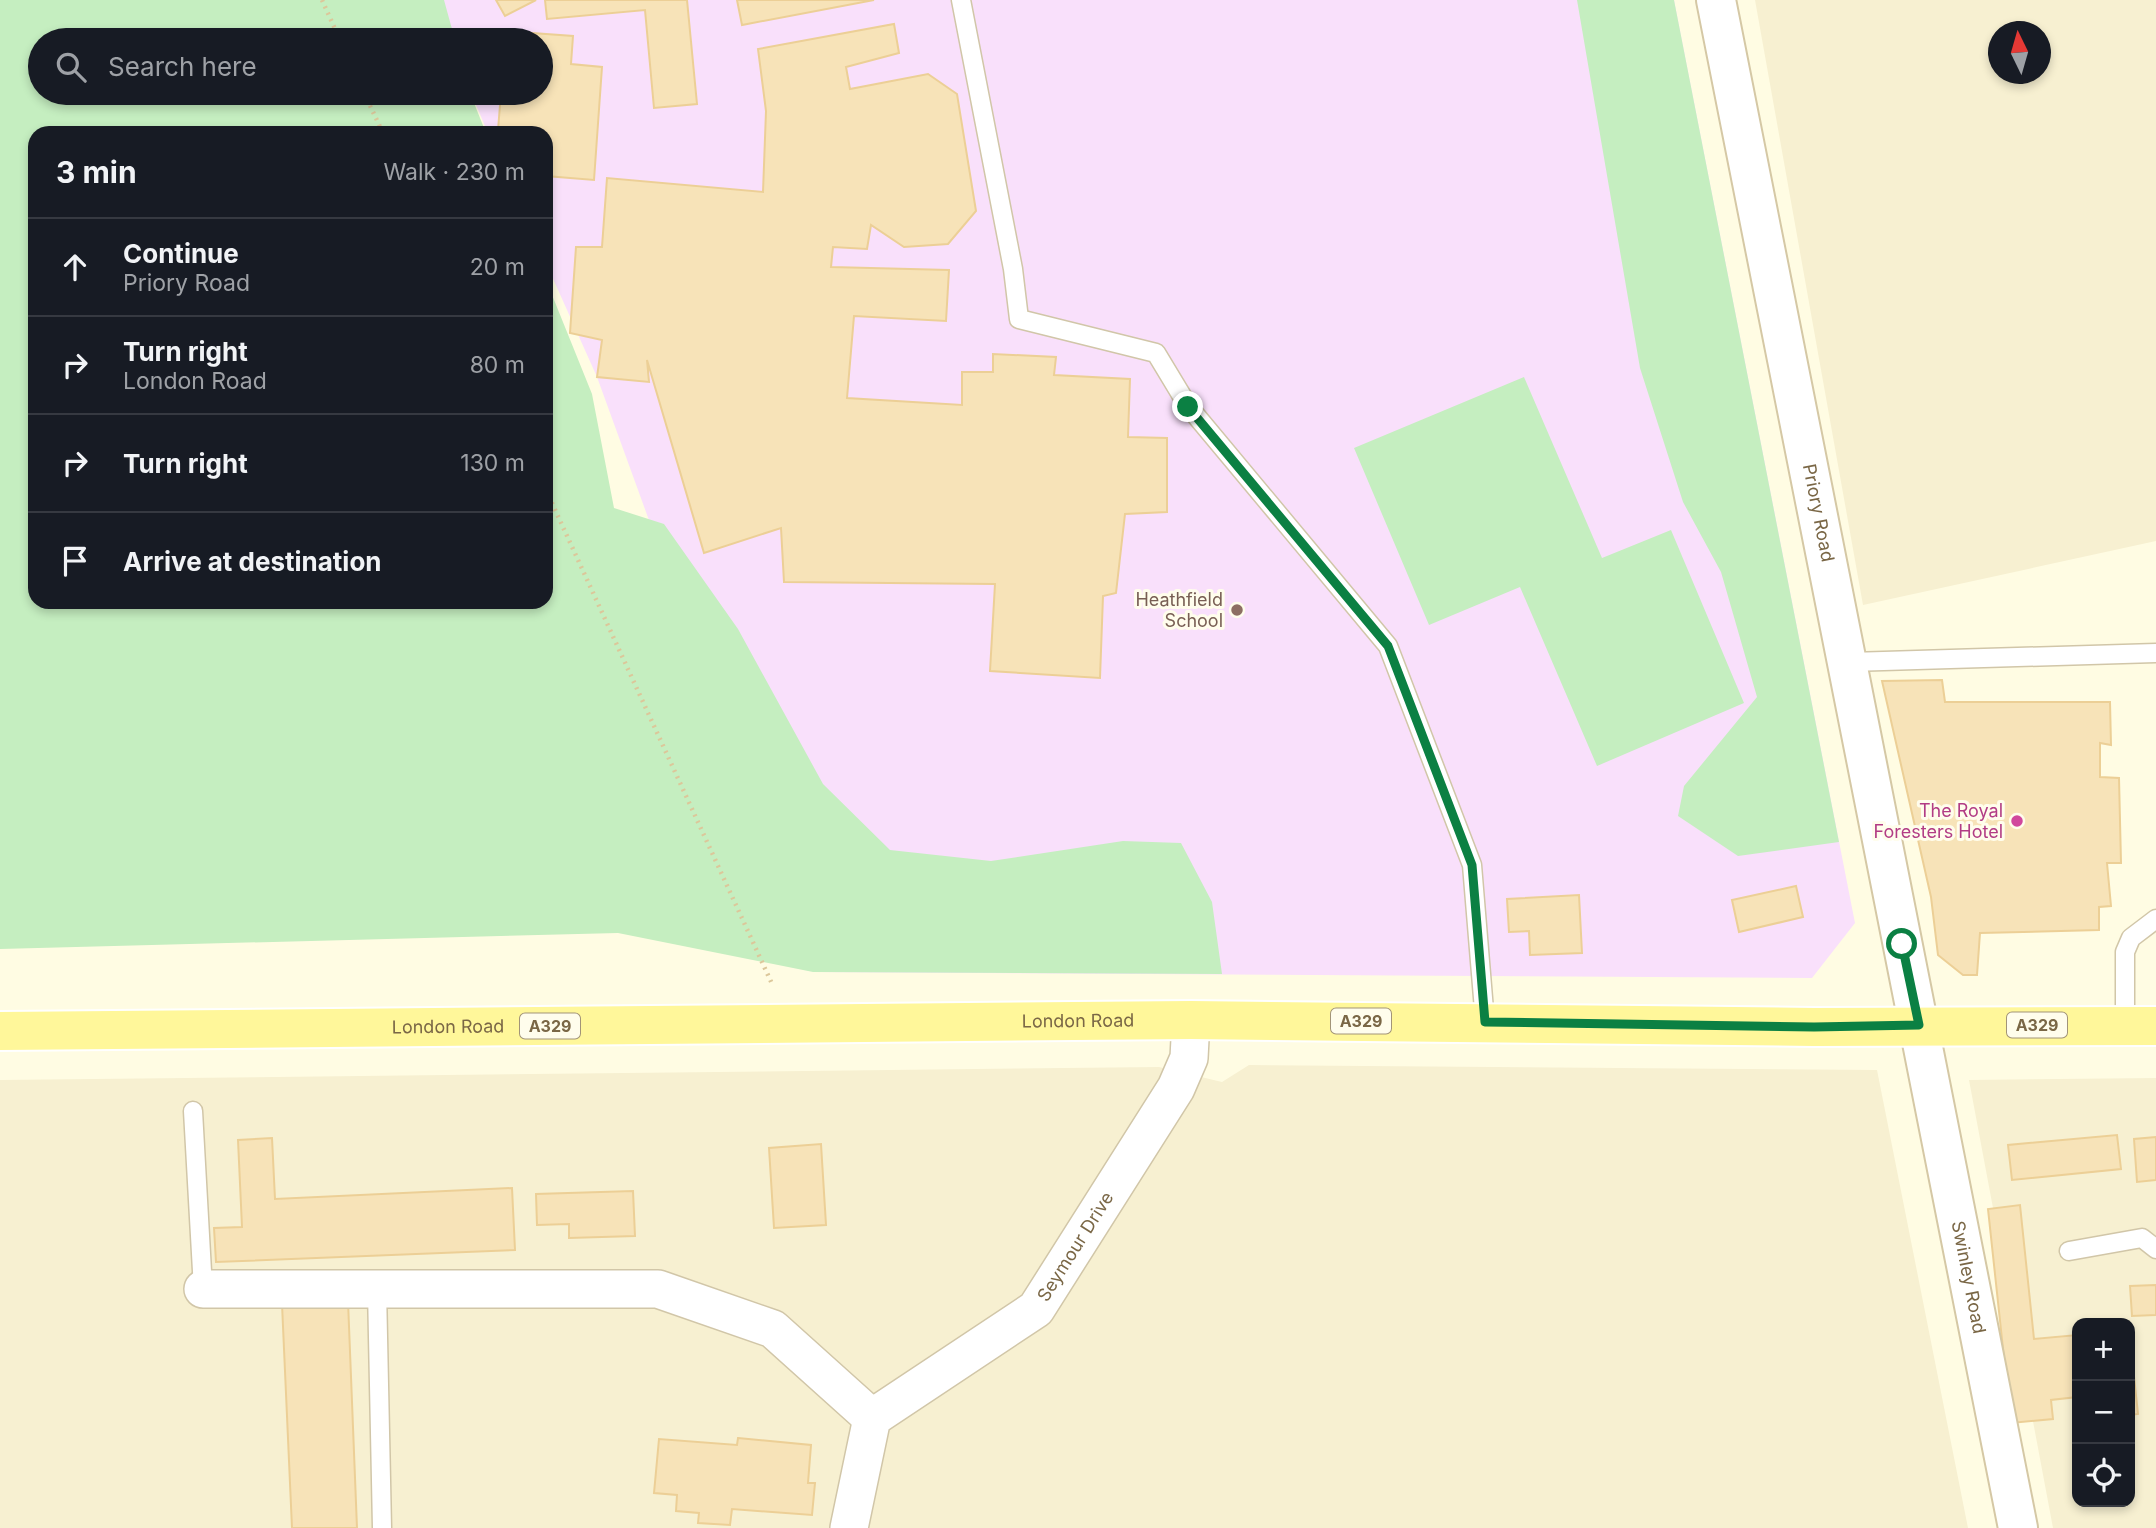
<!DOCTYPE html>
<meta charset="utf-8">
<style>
:root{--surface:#171b24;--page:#20242c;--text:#f1f3f6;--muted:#9ea1a6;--line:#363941}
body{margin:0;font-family:Inter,sans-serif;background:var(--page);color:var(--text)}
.controls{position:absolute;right:21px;bottom:21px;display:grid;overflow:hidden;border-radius:14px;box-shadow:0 4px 10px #0003}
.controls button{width:63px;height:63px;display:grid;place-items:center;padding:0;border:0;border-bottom:2px solid var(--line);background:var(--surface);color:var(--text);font:35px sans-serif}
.compass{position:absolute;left:1988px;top:21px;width:63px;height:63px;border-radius:50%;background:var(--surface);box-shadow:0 4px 10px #0003;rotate:355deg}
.stop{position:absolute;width:21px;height:21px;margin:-16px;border:5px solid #0b8043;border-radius:50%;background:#fff}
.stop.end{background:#0b8043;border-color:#fff;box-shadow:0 2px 7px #0008}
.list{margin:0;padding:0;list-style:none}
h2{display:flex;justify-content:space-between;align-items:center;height:91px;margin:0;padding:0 28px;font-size:30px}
h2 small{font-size:23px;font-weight:400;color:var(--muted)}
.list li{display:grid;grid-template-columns:46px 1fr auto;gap:21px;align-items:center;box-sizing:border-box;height:98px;padding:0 28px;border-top:2px solid var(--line)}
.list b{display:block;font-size:26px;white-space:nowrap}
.list p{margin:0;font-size:23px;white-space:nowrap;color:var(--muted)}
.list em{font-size:23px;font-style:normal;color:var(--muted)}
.icon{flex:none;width:38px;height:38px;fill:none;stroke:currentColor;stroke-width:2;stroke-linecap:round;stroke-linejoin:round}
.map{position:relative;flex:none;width:2156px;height:1528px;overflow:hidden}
.search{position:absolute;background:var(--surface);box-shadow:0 4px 10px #0003;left:28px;top:28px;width:525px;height:77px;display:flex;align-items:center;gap:18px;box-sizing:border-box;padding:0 24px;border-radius:38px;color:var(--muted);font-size:26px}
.panel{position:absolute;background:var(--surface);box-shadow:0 4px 10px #0003;left:28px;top:126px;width:525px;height:483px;border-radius:21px}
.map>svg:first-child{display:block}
.residential{fill:#f7f0d1;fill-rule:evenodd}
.education{fill:#f9e0fb}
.green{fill:#c5eec0}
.building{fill:#f7e3b8;stroke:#eccf96;stroke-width:2}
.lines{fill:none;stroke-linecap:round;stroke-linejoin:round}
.service-casing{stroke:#d1c6a8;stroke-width:21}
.minor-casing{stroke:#d1c6a8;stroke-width:40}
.secondary-casing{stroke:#d5c8a5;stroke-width:42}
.primary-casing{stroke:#fff;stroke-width:42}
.path{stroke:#dcc79a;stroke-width:4.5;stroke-dasharray:2 5;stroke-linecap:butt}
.service{stroke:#fff;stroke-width:18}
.minor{stroke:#fff;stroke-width:37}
.secondary{stroke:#fff;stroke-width:38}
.primary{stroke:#fff79a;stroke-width:38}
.route{stroke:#0b8043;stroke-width:9}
.education-dot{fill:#8d6e63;stroke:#fffdec;stroke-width:2.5}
.hotel-dot{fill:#d1479c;stroke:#fffdec;stroke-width:2.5}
.labels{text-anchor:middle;stroke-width:6;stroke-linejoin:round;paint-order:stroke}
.shield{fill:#fffdec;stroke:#a29478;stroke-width:2}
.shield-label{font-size:16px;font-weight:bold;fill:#7a6746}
.street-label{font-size:18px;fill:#7a6746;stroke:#fffdec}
.education-label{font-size:18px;fill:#785e54;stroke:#fffdec;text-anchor:end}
.hotel-label{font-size:18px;fill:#b23c85;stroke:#fffdec;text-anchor:end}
</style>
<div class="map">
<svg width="2156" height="1528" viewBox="0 0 2156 1528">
<rect width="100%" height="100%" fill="#fffce3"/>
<g class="residential">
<path d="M1755 0H2156V541L1863 605ZM1998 32H2040V74H1998Z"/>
<path d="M1249 1065 1877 1070 1968 1528H0V1080L1159 1067 1222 1082Z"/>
<path d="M2156 1078V1528H2053L1969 1080ZM2077 1323H2130V1502H2077Z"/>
</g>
<path class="education" d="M429 0H1674L1855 923 1812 978 813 972 597 377 546 263V133H488L471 93H541V40H447Z"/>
<g class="green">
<path d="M0 0H444L455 40H40V93H470L486 133H35V602H546V280L592 394 614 508 664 524 738 629 823 784 890 850 991 861 1123 841 1181 843 1212 902 1222 974 813 972 618 933 0 949Z"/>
<path d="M1577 0H1674L1839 842 1738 856 1678 816 1684 786 1757 697 1721 572 1683 502 1640 368Z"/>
<path d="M1524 377 1602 558 1671 530 1744 703 1597 766 1520 587 1429 625 1354 448Z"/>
</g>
<g class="building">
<path d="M496 0H536L505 16Z"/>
<path d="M545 0H687L697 104 654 108 645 10 547 19Z"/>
<path d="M737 0H874L742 25Z"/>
<path d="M894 24 899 53 846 67 850 89 928 74 957 94 976 211 948 244 904 247 871 225 867 249 833 247 831 267 949 270 946 321 854 316 847 398 962 405V372H993V354L1056 357 1054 375 1130 379 1128 437 1167 438V512L1125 514 1116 593 1103 596 1100 678 990 671 995 584 784 582 781 528 704 553 647 360 649 382 597 377 602 340 570 333 576 247H602L607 178 763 192 766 111 758 49Z"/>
<path d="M505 31 573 36 571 64 602 67 594 180 546 176V133L498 130 501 93H541V40H505Z"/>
<path d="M1942 680 1945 702H2110L2111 745 2100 743V777L2119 778 2121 863H2107L2111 906 2099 907V930L1980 933 1977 975H1963L1938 955 1931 897 1882 681Z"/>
<path d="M1796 886 1803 917 1739 932 1732 900Z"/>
<path d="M1579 895 1582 953 1530 955 1529 931 1509 932 1507 899Z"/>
<path d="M2117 1135 2121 1169 2012 1180 2008 1145Z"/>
<path d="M2156 1137V1180L2137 1182 2134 1139Z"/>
<path d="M272 1138 275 1199 512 1188 515 1250 216 1262 214 1228 242 1227 238 1140Z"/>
<path d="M821 1144 826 1225 774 1228 769 1148Z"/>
<path d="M633 1191 635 1236 569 1238V1224L537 1225 536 1194Z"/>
<path d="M2020 1205 2034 1339 2077 1335V1397L2051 1400 2053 1419 2011 1423 1988 1209Z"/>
<path d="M2156 1285V1315L2132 1316 2130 1286Z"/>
<path d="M348 1301 357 1528H292L282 1304Z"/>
<path d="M2130 1339 2138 1414 2130 1415Z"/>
<path d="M738 1438 811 1445 808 1483H815L812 1515 732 1509 730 1525 698 1523 699 1513 676 1511 677 1495 654 1493 659 1439 737 1445Z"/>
</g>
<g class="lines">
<g class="service-casing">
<g id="service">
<path d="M961 0 1013 269 1019 319 1156 353 1188 406 1388 646 1472 865 1485 1022"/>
<path d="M1850 662 2156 653"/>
<path d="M2125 1026V952L2131 938 2156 919"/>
<path d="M193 1111 203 1289"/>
<path d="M2069 1251 2142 1238 2156 1249"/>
<path d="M377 1289 382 1528"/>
</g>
</g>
<g class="minor-casing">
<g id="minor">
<path d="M203 1289H658L773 1329 872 1418"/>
<path id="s1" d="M849 1528 872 1418 1036 1309 1176 1088 1189 1058 1191 1020"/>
</g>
</g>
<g class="secondary-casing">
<g id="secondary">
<path id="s2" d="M1716 0C1819 509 1917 1019 2018 1528"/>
</g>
</g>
<g class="primary-casing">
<g id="primary">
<path id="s3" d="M0 1031 1191 1020 1814 1027 2156 1026"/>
</g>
</g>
<g class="path">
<path d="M322 0 340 40"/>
<path d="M364 93 383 133"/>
<path d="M546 490 773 986"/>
</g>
<use href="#service" class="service"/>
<use href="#minor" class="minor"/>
<use href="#secondary" class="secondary"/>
<use href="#primary" class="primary"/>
</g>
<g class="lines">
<path class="route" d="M1188 407 1388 646 1472 865 1485 1022 1814 1027 1919 1025 1902 944"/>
</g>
<circle class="education-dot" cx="1237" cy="610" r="7"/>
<circle class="hotel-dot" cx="2017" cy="821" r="7"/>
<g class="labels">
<g class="shield">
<rect x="1331" y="1008.5" width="60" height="25" rx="5"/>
<rect x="2007" y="1012.5" width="60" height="25" rx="5"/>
<rect x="520" y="1013.5" width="60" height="25" rx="5"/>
</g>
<g class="shield-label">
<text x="1361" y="1027">A329</text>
<text x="2037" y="1031">A329</text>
<text x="550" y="1032">A329</text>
</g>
<g class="street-label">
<text dy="6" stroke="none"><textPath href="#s2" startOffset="523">Priory Road</textPath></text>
<text dy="6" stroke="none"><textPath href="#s3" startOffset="1078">London Road</textPath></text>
<text dy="6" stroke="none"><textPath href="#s3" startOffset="448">London Road</textPath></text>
<text dy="6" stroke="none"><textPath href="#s1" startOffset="383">Seymour Drive</textPath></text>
<text dy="6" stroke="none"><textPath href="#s2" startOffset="1302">Swinley Road</textPath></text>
</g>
<g class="education-label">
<text x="1223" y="606">Heathfield<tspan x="1223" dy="21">School</tspan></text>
</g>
<g class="hotel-label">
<text x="2003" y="817">The Royal<tspan x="2003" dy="21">Foresters Hotel</tspan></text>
</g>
</g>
</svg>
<div class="controls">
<button>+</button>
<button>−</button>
<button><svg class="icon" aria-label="locate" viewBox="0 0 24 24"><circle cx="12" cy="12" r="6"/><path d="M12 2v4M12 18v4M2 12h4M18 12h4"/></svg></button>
</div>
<svg class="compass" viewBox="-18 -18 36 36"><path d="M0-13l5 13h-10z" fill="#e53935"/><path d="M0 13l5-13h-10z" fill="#9ea1a6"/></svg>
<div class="stop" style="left:1902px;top:944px"></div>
<div class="stop end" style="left:1188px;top:407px"></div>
<div class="search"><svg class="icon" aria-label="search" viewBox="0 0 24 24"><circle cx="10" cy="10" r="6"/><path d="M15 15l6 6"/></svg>Search here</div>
<section class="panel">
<h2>3 min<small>Walk · 230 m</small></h2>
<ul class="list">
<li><svg class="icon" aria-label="ahead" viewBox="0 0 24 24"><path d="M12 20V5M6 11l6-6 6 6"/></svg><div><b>Continue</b><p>Priory Road</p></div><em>20 m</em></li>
<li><svg class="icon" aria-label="right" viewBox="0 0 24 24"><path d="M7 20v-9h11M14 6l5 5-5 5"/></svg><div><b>Turn right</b><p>London Road</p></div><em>80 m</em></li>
<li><svg class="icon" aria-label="right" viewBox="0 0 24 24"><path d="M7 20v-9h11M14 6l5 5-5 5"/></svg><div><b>Turn right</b></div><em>130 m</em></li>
<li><svg class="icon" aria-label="arrive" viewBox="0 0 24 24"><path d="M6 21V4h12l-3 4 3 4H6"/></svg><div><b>Arrive at destination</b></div></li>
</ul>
</section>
</div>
